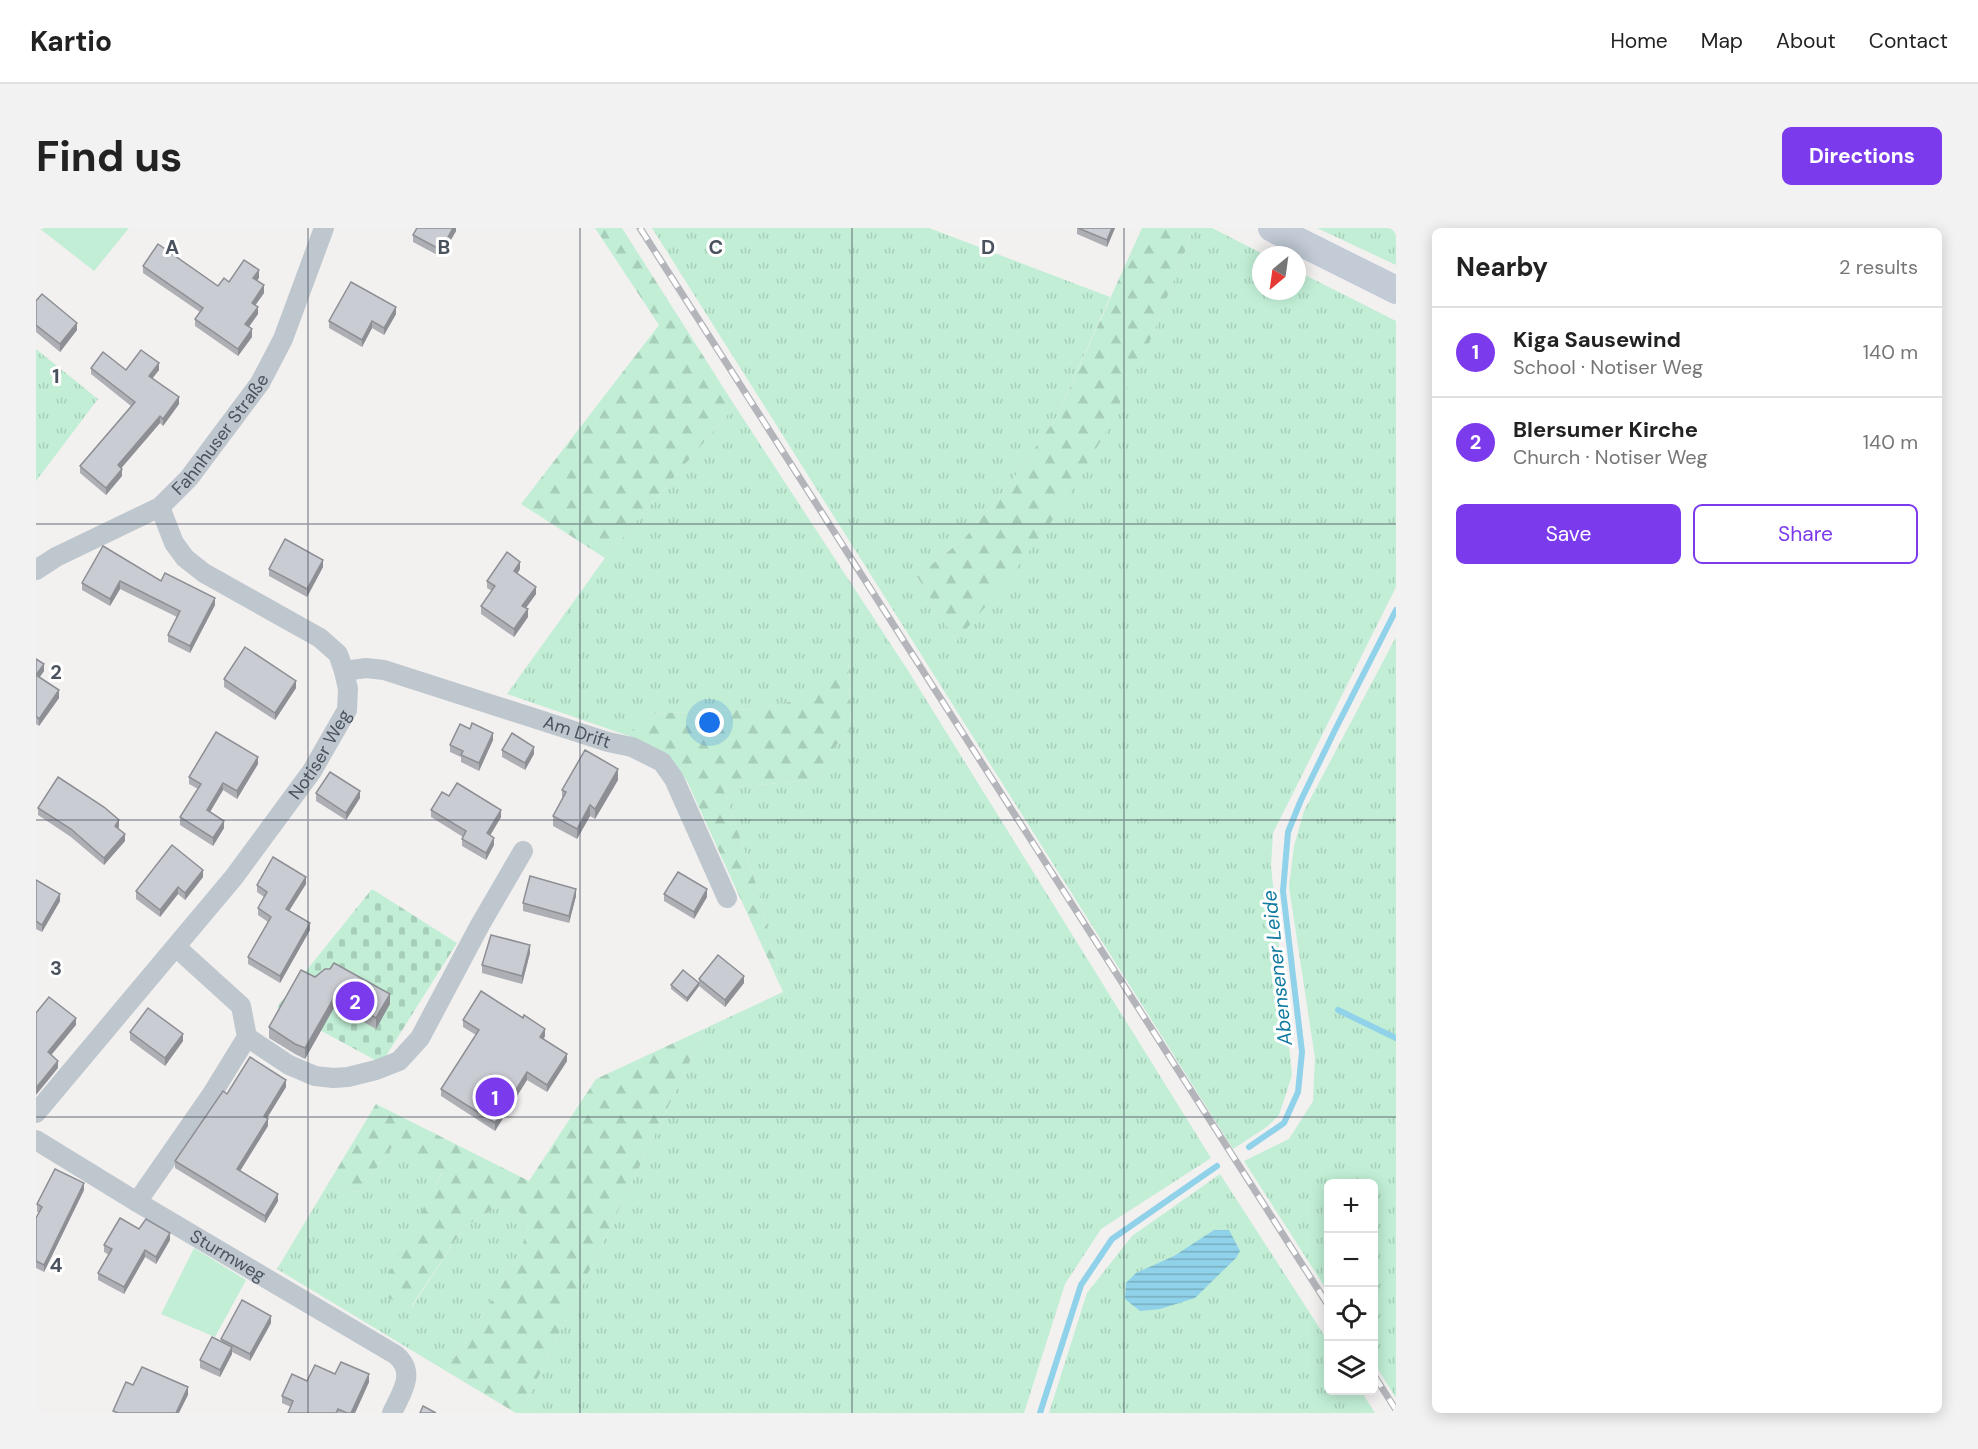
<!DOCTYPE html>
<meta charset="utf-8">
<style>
:root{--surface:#fff;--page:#f2f2f2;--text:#222;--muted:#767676;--line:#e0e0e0;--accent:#7c3aed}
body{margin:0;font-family:"DM Sans",sans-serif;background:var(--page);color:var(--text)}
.controls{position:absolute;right:18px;bottom:18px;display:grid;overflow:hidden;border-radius:9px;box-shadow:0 3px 15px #0003}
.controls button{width:54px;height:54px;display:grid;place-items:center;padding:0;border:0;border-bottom:2px solid var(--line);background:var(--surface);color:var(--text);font:30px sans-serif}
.compass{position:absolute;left:1216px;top:18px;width:54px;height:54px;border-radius:50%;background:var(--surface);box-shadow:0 3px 15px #0003;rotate:209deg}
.you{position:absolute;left:674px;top:495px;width:21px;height:21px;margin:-15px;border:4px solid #fff;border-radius:50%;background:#1a73e8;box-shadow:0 0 0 9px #1a73e833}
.badge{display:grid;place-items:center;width:39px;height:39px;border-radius:50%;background:var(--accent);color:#fff;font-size:20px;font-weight:700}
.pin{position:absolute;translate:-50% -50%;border:3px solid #fff;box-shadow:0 2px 6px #0006}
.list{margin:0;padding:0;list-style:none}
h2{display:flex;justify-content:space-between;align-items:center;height:78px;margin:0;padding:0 24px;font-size:26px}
h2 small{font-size:20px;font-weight:400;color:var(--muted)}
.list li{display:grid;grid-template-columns:39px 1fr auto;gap:18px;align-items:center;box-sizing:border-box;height:90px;padding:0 24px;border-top:2px solid var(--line)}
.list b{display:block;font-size:22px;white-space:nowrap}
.list p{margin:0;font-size:20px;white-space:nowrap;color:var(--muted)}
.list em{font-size:20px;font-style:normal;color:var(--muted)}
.actions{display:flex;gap:12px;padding:18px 24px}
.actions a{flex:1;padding:14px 0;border:2px solid var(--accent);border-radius:9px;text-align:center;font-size:21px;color:var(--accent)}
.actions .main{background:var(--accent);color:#fff}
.icon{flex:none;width:33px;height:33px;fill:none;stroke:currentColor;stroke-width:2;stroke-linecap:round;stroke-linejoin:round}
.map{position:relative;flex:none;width:1360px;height:1185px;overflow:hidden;border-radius:9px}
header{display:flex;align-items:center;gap:36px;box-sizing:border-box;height:84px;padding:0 30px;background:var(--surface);border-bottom:2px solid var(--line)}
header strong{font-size:28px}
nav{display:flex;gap:33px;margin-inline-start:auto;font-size:21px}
.intro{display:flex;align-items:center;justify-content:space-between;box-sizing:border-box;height:144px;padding:0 36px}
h1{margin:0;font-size:42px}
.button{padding:15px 27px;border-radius:9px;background:var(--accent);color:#fff;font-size:21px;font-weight:700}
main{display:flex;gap:36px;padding:0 36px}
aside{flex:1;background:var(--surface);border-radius:9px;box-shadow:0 3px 15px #0003}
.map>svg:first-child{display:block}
.grass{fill:url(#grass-tufts)}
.forest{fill:url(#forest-firs)}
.cemetery{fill:url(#cemetery-stones)}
.green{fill:#c1eed5}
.water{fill:url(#water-rules)}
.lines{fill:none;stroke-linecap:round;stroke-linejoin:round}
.stream{stroke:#90d2e9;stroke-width:6}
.street{stroke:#bfc7ce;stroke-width:20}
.secondary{stroke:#c2cbd6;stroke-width:28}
.rail-casing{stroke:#b3b5ba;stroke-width:7}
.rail{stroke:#fff;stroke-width:4.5;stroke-dasharray:14;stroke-linecap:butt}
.wall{fill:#aeafb5}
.shaded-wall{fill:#8d8f94}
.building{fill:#caccd3;stroke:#8d8f94;stroke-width:1.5}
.grid{fill:none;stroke:#49525d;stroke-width:1.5;stroke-opacity:0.55}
.labels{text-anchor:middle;stroke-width:6;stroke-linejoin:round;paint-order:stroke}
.street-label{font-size:18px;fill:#49525d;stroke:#fff}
.water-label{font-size:20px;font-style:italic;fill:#117aa0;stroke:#fff}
.grid-label{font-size:20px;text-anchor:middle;font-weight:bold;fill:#49525d;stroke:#fff;stroke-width:6;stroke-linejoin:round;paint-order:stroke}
</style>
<header>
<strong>Kartio</strong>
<nav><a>Home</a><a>Map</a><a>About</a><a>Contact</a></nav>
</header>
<div class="intro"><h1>Find us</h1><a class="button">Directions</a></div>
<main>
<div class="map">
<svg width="1360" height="1185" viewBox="0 0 1360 1185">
<defs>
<pattern id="grass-tufts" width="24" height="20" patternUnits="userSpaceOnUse" patternTransform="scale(1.5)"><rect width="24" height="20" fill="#c1eed5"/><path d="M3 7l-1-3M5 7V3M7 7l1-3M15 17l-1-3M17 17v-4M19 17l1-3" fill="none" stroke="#a7ceb9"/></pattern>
<pattern id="forest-firs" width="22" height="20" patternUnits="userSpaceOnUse" patternTransform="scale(1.5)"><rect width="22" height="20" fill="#c1eed5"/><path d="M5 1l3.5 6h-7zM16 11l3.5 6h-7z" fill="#a7ceb9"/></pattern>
<pattern id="cemetery-stones" width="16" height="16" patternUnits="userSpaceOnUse" patternTransform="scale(1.5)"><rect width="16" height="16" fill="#c1eed5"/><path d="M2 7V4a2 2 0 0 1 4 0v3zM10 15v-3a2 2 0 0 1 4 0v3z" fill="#a7ceb9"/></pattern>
<pattern id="water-rules" width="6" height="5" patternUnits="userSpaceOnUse" patternTransform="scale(1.5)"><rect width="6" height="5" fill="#90d2e9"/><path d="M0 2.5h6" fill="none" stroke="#78adc0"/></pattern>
</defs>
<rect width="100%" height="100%" fill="#f3f0f0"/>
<g class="grass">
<path d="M616 0H893L1074 69 1020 190 975 254 928 311 881 348 920 413 1114 113 1158 0H1176L1229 27H1225V63H1261V43L1360 93V359L1237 605 1235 638 1256 847 1243 887 1232 898 1197 921Z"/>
<path d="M1281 0H1360V37Z"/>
<path d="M0 121 62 171 0 253Z"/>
<path d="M699 178 871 441 1175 930 1065 1001 1029 1056 988 1185H485L670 800 747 764 723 665 687 560 776 552 799 519 815 501 812 430 772 470 720 481 612 486 593 508 471 466 569 330Z"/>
<path d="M1360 409V1170L1338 1135V956H1292V1064L1208 933 1253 911 1277 873 1279 830 1253 659 1258 618 1268 583Z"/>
<path d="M359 915 378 920 406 944 394 969 376 1079 428 999 474 971 492 996 485 1023 461 1064 410 1143 241 1041 289 961 323 964Z"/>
<path d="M1184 946 1292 1113V1162L1325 1163 1339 1185H1013L1051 1065 1096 1008Z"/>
</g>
<g class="forest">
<path d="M559 0H586L699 178 569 330 485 276 623 97Z"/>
<path d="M1106 0H1158L1114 113 1070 204 1023 283 972 352 920 413 881 348 928 311 975 254 1020 190Z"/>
<path d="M812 430 815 501 799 519 776 552 687 560 723 665 747 764 651 553 631 526 593 508 611 486 720 481 771 470Z"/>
<path d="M670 800 485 1185H480L410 1143 461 1064 485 1023 492 996 474 971 428 999 375 1079 342 1066 406 945 378 921 359 915 323 964 289 961 340 876 493 953 560 851Z"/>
</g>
<path class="cemetery" d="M336 661 421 715 348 831 341 833 241 779Z"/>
<g class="green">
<path d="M3 0H93L58 43Z"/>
<path d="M158 1020 210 1052 179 1109 125 1086Z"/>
</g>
<path class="water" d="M1178 1002H1193L1204 1023 1200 1030 1159 1070 1124 1081 1104 1083 1089 1071 1090 1055 1100 1045 1138 1028Z"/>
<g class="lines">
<g class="stream">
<path d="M1302 782 1360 810"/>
<path d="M1213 919 1248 895 1262 864 1266 824 1247 663 1252 604 1265 572 1299 502 1360 382"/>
<path d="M1004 1185 1045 1057 1076 1011 1181 938"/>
</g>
<g class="street">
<path id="s1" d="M0 342 20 329 124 279 153 250 224 155 247 111 288 0"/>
<path id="s2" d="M308 443 330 440 348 442 572 514 596 519 626 534 638 551 691 670"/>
<path d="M211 809 253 837 279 848 297 850 312 849 340 842 363 833 384 810 444 697 487 623"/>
<path id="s3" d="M0 885 198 649 276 543 311 482 312 461 308 443 302 426 284 410 168 345 149 330 138 315 124 279"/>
<path id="s4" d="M0 912 101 974 360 1127C381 1145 365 1165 356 1185"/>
<path d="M101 974 176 866 211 809 205 778 140 719"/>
</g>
<path class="secondary" d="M1236 0 1360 62"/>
<g class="rail-casing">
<g id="rail">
<path d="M604 0 1292 1077"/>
<path d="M1338 1147 1360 1182"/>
</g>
</g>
<use href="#rail" class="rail"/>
</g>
<g class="wall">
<path d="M420 0V3L405 29 377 14V7Z"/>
<path d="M1041 0H1079L1071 19 1041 6Z"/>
<path d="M107 38 182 58 193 54 223 50 221 53 228 65 219 77 222 86 213 99 216 109 202 128 159 98V91L164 84 107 45Z"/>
<path d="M0 73 41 102 24 124 0 104Z"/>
<path d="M360 86 348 107 336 100 326 119 293 100V93Z"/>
<path d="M55 140 90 142H123L117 150 143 176 127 198 124 195 85 240 86 248 70 267 44 245V238L95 178 55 146Z"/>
<path d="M67 318 125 353 179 377 154 425 132 414V407L141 389 84 361 74 378 46 362V355Z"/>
<path d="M287 339 271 369 233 348V341Z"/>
<path d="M484 341 481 346 500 366 490 380 492 389 478 409 445 386V378L456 363 451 360V353Z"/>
<path d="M0 431 8 443 4 449 23 470 3 498 0 496Z"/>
<path d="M188 451 260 460 239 492 188 459Z"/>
<path d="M457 512 443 543 425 534V529L414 524V517Z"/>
<path d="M466 522 498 526 489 542 466 529Z"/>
<path d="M222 536 201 571 187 562 174 584 188 600 177 618 144 597V589L162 561 153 556V549Z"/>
<path d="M582 552 559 591 554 588 541 611 517 598V588L526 571V562Z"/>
<path d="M280 565 324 570 310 592 280 573Z"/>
<path d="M413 568 465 589 454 607 458 617 450 632 426 618V611L427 609 395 589V582Z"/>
<path d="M2 580 83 599 82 601 89 613 68 637 35 609 2 587Z"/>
<path d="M167 649 149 672 142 666 124 689 100 671V663Z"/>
<path d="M0 652 24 673 6 704 0 701Z"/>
<path d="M270 656 253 682 274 702 244 755 212 736V729L232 694 222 687V680L228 669 221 664V657Z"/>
<path d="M628 666 671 669 658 691 628 673Z"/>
<path d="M540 668 533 695 487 683V675Z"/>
<path d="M494 725 486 756 446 745V737Z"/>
<path d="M279 749 354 776 340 801 299 778 269 831 259 826 233 810V799Z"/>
<path d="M663 751 708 755 689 779 663 758 651 774 635 761V757L663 755Z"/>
<path d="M427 792 509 808 508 811 531 833 511 864 491 852 459 903 405 868V861L440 807 427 799Z"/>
<path d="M94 804 147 813 129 838 94 812Z"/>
<path d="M250 859 231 890 232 898 204 943 242 973 229 995 139 940V933L191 866Z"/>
<path d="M48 962 8 1044 0 1040V990L3 984H1V976Z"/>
<path d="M103 1001 134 1012 120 1036 109 1029 88 1066 62 1052V1045L73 1027 68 1024V1017Z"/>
<path d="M235 1095 214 1133 196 1124V1126L184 1149 164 1140V1132L185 1114V1111Z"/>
<path d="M299 1146 333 1154 319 1185H252L255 1179 246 1175V1168Z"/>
</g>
<g class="shaded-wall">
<path d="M417 0H420V3L405 29V22Z"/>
<path d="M1076 0H1079L1071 19V12Z"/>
<path d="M223 42V50L217 57V50Z"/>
<path d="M228 57V65L216 82V75Z"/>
<path d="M222 79V86L209 104V96Z"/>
<path d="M360 79V86L348 107V100Z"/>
<path d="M336 93V100L326 119V112Z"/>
<path d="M41 95V102L24 124V116Z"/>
<path d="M216 101V109L202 128V121Z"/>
<path d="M123 135V142L113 154V148Z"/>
<path d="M143 169V176L127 198V191Z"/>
<path d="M124 188V195L82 244V237Z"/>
<path d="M86 241V248L70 267V260Z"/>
<path d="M287 332V339L271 369V361Z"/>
<path d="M484 334V341L478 351V343Z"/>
<path d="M84 353V361L74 378V371Z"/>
<path d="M500 359V366L486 385V378Z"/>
<path d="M179 370V377L154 425V418Z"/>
<path d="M492 381V389L478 409V401Z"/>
<path d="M8 436V443L0 454V447Z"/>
<path d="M260 453V460L239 492V485Z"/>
<path d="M23 462V470L3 498V491Z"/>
<path d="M457 505V512L443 543V535Z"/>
<path d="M498 519V526L489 542V535Z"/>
<path d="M222 529V536L201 571V563Z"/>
<path d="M582 541V552L559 591V581Z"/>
<path d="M187 555V562L171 589V582Z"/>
<path d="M324 563V570L310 592V585Z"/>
<path d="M554 577V588L541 611V601Z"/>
<path d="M465 582V589L451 613V605Z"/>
<path d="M83 592V599L79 605V598Z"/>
<path d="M188 593V600L177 618V610Z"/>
<path d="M89 606V613L68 637V630Z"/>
<path d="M458 610V617L450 632V625Z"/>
<path d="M167 642V649L149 672V665Z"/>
<path d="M270 649V656L250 688V681Z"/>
<path d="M142 659V666L124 689V682Z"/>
<path d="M540 661V668L533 695V688Z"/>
<path d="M671 661V669L658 691V684Z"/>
<path d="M24 666V673L6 704V697Z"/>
<path d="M274 695V702L244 755V748Z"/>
<path d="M494 717V725L486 756V748Z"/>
<path d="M708 748V755L689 779V772Z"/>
<path d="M663 755V758L651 774V770Z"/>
<path d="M354 766V776L340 801V790Z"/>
<path d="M299 768V778L269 831V820Z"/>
<path d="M40 790V797L12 831V824Z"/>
<path d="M509 801V808L504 816V809Z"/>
<path d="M147 806V813L129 838V830Z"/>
<path d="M531 826V833L511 864V857Z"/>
<path d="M22 833V840L0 867V860Z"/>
<path d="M491 844V852L459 903V895Z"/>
<path d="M250 852V859L228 895V888Z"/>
<path d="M232 891V898L201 948V941Z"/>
<path d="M48 955V962L8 1044V1037Z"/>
<path d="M242 966V973L229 995V988Z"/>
<path d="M134 1005V1012L120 1036V1029Z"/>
<path d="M109 1022V1029L88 1066V1059Z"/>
<path d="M235 1088V1095L214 1133V1126Z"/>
<path d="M196 1119V1126L184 1149V1142Z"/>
<path d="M333 1146V1154L319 1185H315Z"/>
<path d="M152 1159V1167L143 1185H140Z"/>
</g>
<g class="building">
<path d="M381 0H417L405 22 377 7Z"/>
<path d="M1042 0H1076L1071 12Z"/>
<path d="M122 16 182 58 188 50 193 54 208 32 223 42 217 50 228 57 216 75 222 79 209 96 216 101 202 121 159 91 167 80 107 38Z"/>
<path d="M315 54 360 79 348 100 336 93 326 112 293 93Z"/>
<path d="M6 66 41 95 24 116 0 97V73Z"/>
<path d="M105 122 123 135 113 148 143 169 127 191 124 188 82 237 86 241 70 260 44 238 99 174 55 140 67 124 90 142Z"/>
<path d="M249 311 287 332 271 361 233 341Z"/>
<path d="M67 318 125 353 129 345 179 370 154 418 132 407 144 383 84 353 74 371 46 355Z"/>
<path d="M471 324 484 334 478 343 500 359 486 378 492 381 478 401 445 378 459 358 451 353Z"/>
<path d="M209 419 260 453 239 485 188 451Z"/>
<path d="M0 431 8 436 0 447 23 462 3 491 0 488Z"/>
<path d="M436 495 457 505 443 535 425 527 427 523 414 517 424 496 434 501Z"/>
<path d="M180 504 222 529 201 563 187 555 171 582 188 593 177 610 144 589 165 556 153 549Z"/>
<path d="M476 505 498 519 489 535 466 522Z"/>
<path d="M549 522 582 541 559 581 554 577 541 601 517 588 530 564 526 562Z"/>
<path d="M294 544 324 563 310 585 280 565Z"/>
<path d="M22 549 68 579 83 592 79 598 89 606 68 630 35 601 2 580Z"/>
<path d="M421 555 465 582 451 605 458 610 450 625 426 611 430 603 395 582 406 564 413 568Z"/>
<path d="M136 617 167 642 149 665 142 659 124 682 100 663Z"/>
<path d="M237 629 270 649 250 681 274 695 244 748 212 729 235 689 222 680 231 664 221 657Z"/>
<path d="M642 644 671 661 658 684 628 666Z"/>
<path d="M494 648 540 661 533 688 487 675Z"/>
<path d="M0 652 24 666 6 697 0 693Z"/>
<path d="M455 707 494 717 486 748 446 737Z"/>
<path d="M682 727 708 748 689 772 663 751Z"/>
<path d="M298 735 354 766 340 790 299 768 269 820 259 816 233 799 265 742 279 749 289 741H294Z"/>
<path d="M647 742 663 755 651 770 635 757Z"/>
<path d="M445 763 487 790 488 787 509 801 504 809 531 826 511 857 491 844 459 895 405 861 443 802 427 792Z"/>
<path d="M13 769 40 790 12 824 22 833 0 860V785Z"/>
<path d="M112 780 147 806 129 830 94 804Z"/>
<path d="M214 829 250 852 228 888 232 891 201 941 242 966 229 988 139 933 187 863 191 866Z"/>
<path d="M19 941 48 955 8 1037 0 1033V990L6 979 1 976Z"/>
<path d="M84 990 103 1001 110 991 134 1005 120 1029 109 1022 88 1059 62 1045 76 1021 68 1017Z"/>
<path d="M206 1072 235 1088 214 1126 185 1111Z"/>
<path d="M176 1109 196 1119 184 1142 164 1132Z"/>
<path d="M305 1134 333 1146 315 1185H311L302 1181 300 1185H252L257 1173 246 1168 256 1146 271 1153 279 1137 299 1146Z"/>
<path d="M106 1139 152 1159 140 1185H82L77 1183 90 1154 97 1157Z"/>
<path d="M387 1178 400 1185H384Z"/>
</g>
<path class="grid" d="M272 0V1185M544 0V1185M816 0V1185M1088 0V1185M0 296H1360M0 592H1360M0 889H1360"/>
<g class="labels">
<g class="street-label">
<text dy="6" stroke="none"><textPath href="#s1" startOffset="234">Fahnhuser Straße</textPath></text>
<text dy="6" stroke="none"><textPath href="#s2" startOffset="243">Am Drift</textPath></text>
<text dy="6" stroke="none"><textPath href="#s3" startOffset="458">Notiser Weg</textPath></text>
<text dy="6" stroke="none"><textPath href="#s4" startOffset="224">Sturmweg</textPath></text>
</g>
<g class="water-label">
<text transform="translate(1241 740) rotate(-96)" y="7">Abensener Leide</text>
</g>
</g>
<g class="grid-label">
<text x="136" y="26">A</text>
<text x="408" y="26">B</text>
<text x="680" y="26">C</text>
<text x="952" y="26">D</text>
<text x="20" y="155">1</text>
<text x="20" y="451">2</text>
<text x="20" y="747">3</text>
<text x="20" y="1044">4</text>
</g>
</svg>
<div class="controls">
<button>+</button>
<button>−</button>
<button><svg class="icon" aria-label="locate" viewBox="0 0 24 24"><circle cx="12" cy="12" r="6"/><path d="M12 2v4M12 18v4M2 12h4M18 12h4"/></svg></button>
<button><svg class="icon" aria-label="layers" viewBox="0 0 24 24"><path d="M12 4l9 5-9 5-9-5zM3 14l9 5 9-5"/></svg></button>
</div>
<svg class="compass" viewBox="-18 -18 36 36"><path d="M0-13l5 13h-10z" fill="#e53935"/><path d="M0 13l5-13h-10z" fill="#767676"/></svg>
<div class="you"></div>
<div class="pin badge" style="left:459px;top:869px">1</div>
<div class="pin badge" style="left:319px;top:773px">2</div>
</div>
<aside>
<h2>Nearby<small>2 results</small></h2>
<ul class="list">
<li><span class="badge">1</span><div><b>Kiga Sausewind</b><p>School · Notiser Weg</p></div><em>140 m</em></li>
<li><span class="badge">2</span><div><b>Blersumer Kirche</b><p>Church · Notiser Weg</p></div><em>140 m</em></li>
</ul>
<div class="actions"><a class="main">Save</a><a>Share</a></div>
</aside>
</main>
